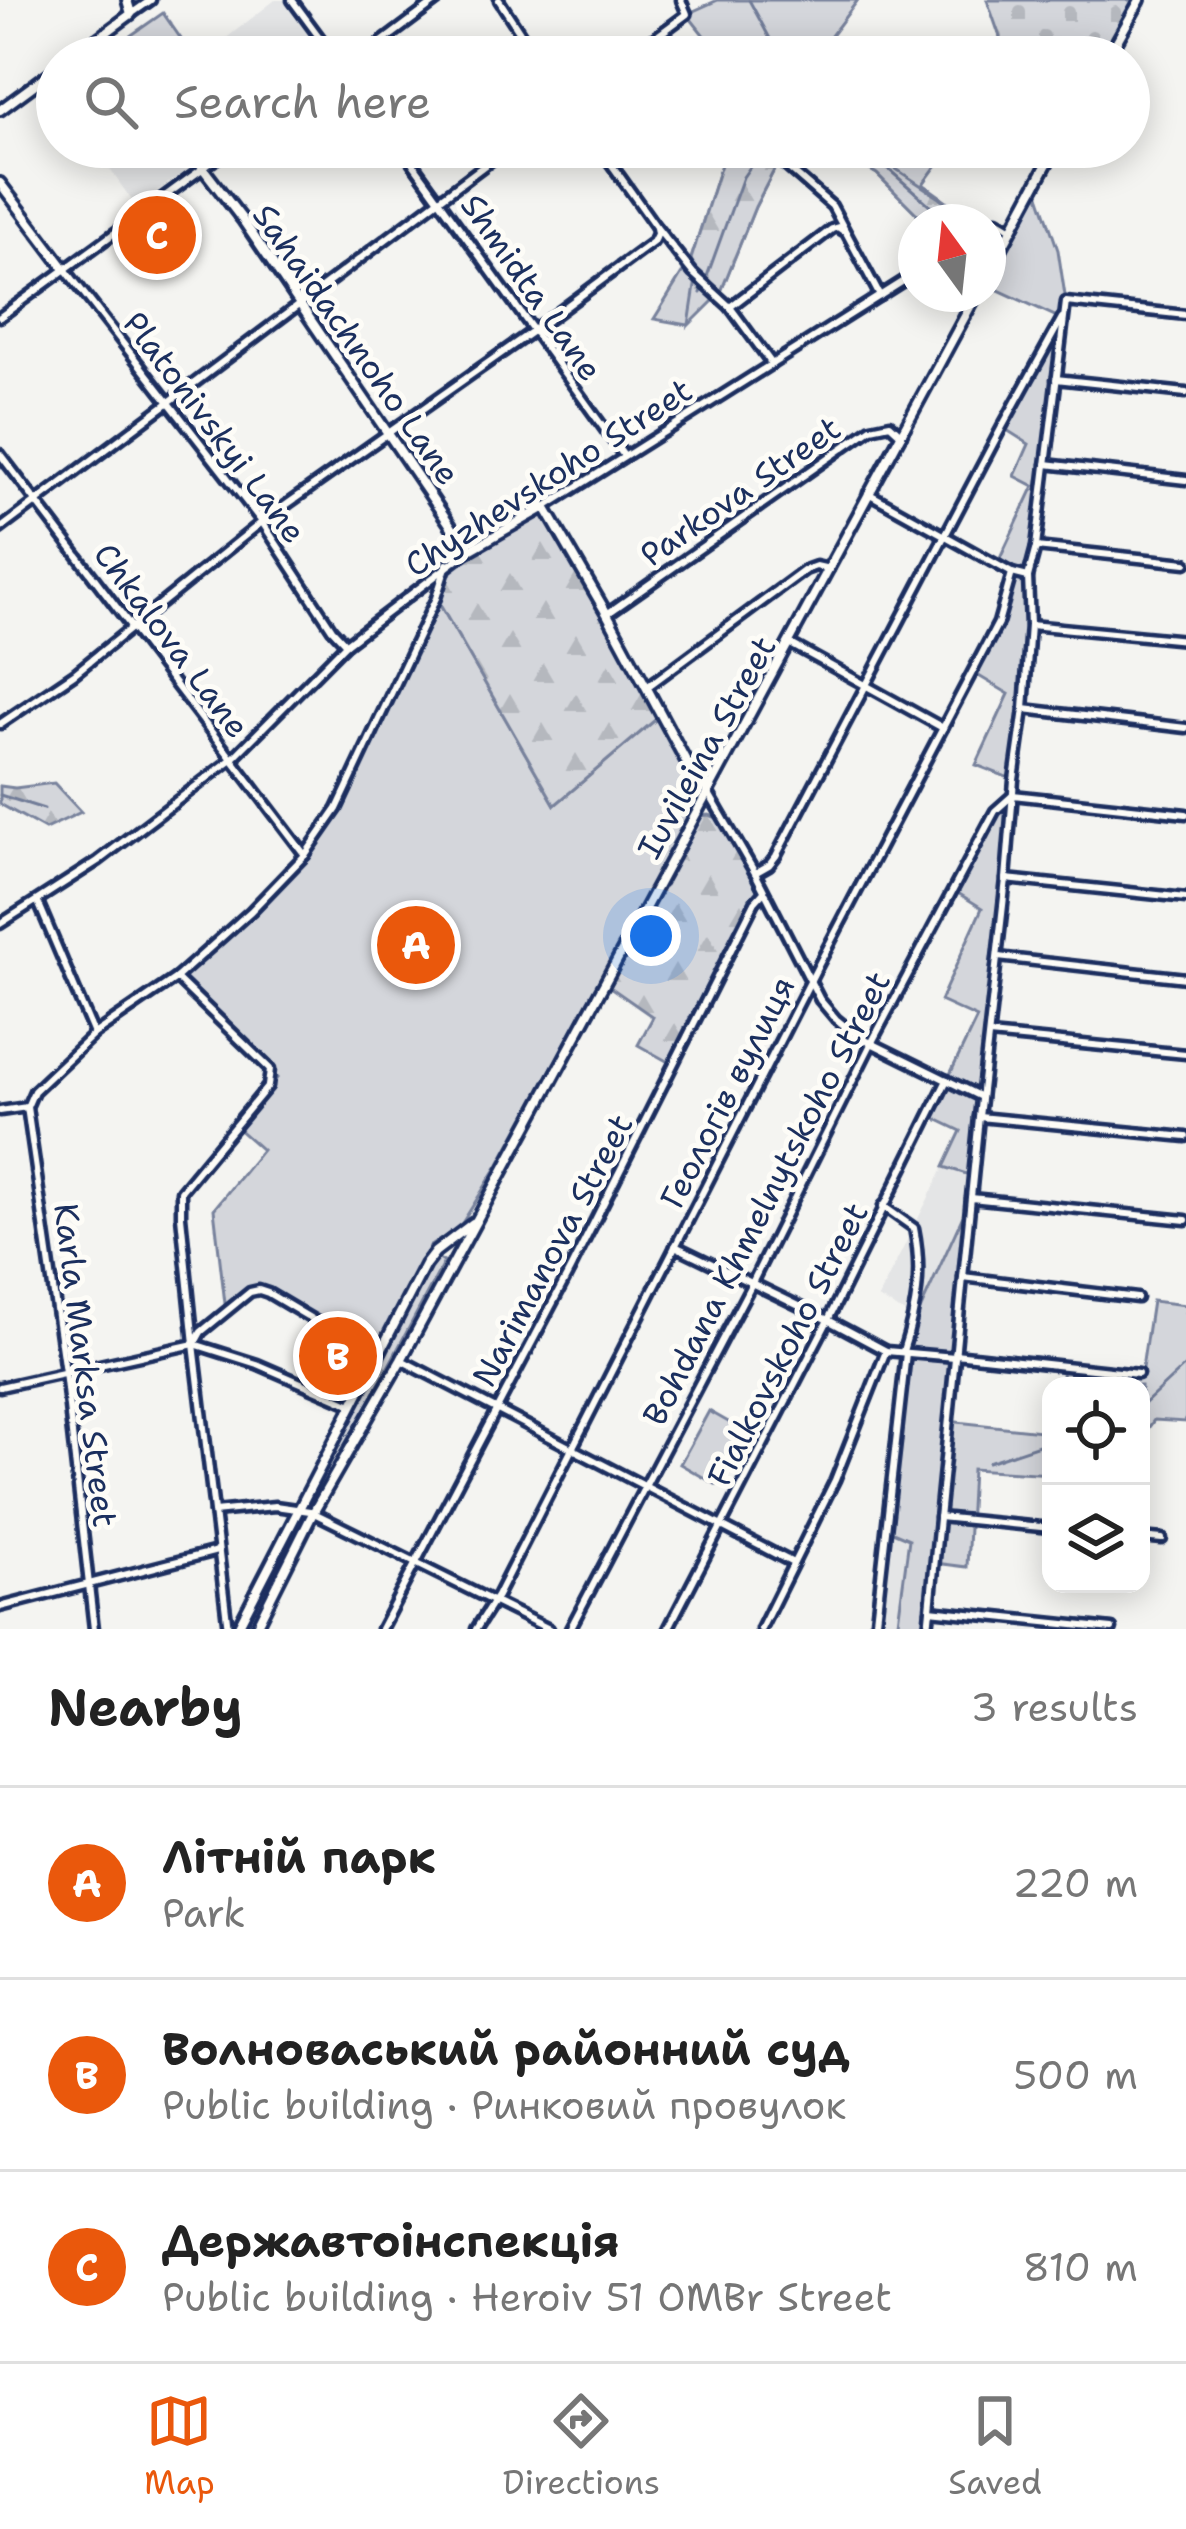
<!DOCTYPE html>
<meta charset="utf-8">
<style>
:root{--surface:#fff;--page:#f6f6f6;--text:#222;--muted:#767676;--line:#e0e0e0;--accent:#ea580c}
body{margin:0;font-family:"Shantell Sans",sans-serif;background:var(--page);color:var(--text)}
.controls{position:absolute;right:36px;bottom:36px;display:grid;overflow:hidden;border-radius:24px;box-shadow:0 6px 30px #0003}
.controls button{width:108px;height:108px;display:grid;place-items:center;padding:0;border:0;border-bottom:3px solid var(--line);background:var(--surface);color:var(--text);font:60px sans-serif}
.compass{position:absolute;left:898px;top:204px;width:108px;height:108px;border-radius:50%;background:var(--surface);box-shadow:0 6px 30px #0003;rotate:345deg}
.you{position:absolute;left:651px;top:936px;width:42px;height:42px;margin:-30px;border:9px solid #fff;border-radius:50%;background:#1a73e8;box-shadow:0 0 0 18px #1a73e833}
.badge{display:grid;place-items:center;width:78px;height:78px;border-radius:50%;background:var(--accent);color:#fff;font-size:39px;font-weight:700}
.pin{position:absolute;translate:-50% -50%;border:6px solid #fff;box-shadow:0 3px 12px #0006}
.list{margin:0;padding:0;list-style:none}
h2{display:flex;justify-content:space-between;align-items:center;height:156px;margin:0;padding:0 48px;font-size:51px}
h2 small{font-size:39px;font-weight:400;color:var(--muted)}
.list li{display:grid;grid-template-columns:78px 1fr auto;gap:36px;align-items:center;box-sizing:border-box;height:192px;padding:0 48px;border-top:3px solid var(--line)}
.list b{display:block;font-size:45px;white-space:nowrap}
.list p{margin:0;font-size:39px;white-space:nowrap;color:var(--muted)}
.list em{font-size:39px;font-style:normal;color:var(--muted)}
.icon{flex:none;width:66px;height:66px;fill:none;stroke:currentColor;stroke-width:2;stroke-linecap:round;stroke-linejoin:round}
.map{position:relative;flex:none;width:1186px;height:1629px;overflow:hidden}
.search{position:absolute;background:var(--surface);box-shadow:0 6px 30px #0003;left:36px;right:36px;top:36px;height:132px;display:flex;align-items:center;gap:30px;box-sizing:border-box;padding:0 42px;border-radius:66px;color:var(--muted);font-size:45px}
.sheet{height:732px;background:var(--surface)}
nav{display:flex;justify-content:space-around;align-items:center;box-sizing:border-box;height:168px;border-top:3px solid var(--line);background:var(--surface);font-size:33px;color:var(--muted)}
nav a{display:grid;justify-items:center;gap:6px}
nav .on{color:var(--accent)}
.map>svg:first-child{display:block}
.built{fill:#e4e5e6}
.green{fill:#d4d6db;stroke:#78829c;stroke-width:3}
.forest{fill:url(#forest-firs);stroke:#78829c;stroke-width:3}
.cemetery{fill:url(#cemetery-stones);stroke:#78829c;stroke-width:3}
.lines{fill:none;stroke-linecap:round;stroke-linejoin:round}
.stream{stroke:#717c98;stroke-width:3}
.street-casing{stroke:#1b2f5e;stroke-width:15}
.secondary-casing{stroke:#1b2f5e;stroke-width:16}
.street{stroke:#fdfcf7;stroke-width:6}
.secondary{stroke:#fdfcf7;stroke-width:8}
.labels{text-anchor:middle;stroke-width:10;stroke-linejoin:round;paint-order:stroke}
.street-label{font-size:33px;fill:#1b2f5e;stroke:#fdfcf7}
</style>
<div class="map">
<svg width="1186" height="1629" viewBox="0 0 1186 1629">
<defs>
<pattern id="forest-firs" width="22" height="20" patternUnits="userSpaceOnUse" patternTransform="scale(3)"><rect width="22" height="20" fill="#d4d6db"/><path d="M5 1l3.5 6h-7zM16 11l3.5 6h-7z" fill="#b5b8be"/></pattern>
<pattern id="cemetery-stones" width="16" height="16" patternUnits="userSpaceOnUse" patternTransform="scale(3)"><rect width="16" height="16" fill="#d4d6db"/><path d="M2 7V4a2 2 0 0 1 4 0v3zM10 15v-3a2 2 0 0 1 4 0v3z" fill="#b5b8be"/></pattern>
</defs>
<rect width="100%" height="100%" fill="#f4f4f1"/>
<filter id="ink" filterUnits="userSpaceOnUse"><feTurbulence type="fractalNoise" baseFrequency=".00833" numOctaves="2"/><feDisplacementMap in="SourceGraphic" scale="24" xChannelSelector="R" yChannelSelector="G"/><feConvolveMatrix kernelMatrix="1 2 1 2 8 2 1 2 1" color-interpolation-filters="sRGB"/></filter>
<g filter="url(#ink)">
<g class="built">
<path d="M275 0H285L325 57H202Z"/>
<path d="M94 147H219L136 206Z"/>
<path d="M944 1167 973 1176 971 1198 916 1319 878 1298Z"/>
<path d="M887 1530 909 1539 897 1629H875Z"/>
</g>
<g class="green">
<path d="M718 0H858L815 57H721L687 14Z"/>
<path d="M163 13 188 49 177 57H100Z"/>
<path d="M731 147H786L755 207 720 294 688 325 654 319 691 259 724 155Z"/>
<path d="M831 147H899L909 153 935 147H950L923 184 976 222H925L877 174Z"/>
<path d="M1037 189 1058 250 1066 302 1036 547 1028 577 1030 625 1014 780 976 765 1009 694 972 672 998 623 1012 574 997 565 1034 486 1015 476 1029 444 1002 427 1059 318 988 285V279Z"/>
<path d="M436 598 555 805 661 715 705 787 499 1164 459 1228 430 1246 379 1346 322 1325 268 1293 250 1292 226 1312 214 1209 262 1150 235 1126 277 1078 176 978 251 911 305 855 337 809Z"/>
<path d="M1013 795 973 1176 944 1167 961 1131 930 1116 977 1018 940 1001 982 908 953 890 995 811Z"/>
<path d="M971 1198 947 1421 1051 1432V1474L972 1469 967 1567 935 1563 928 1629H897L909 1539 888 1530 906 1353 916 1319Z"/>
<path d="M1152 1301 1186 1305V1422L1154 1420 1141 1438V1386H1061L1063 1366 1141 1375Z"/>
<path d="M709 1411 746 1432 717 1485 680 1464Z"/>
</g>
<g class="forest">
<path d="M731 147H786L755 207 720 294 689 325 697 273 691 259 724 155Z"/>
<path d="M831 147H863L976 222H925L877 174Z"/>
<path d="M545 507 661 715 555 805 436 598 447 564Z"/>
<path d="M54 783 81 812 45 829 0 804V786L15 788Z"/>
<path d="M709 815 718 818 759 893 753 899 672 1064 638 1045 653 1017 610 987 700 816Z"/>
<path d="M431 1255 444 1262 314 1506 302 1505Z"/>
<path d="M297 1515 309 1517 250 1629H239Z"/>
</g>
<path class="cemetery" d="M987 0H1136L1104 57H988L1000 37Z"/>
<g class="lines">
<g class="stream">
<path d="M749 0 780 57"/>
<path d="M863 147 947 220"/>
<path d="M701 293 743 177 764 147"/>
<path d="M0 795 44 809"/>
<path d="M1141 1407 1186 1365"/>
<path d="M988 1462 1051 1441"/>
</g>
<g class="street-casing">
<g id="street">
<path d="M292 0 334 57"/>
<path d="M499 0 536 57"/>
<path d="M131 14 151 0"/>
<path d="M362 57 438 0"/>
<path d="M629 57 687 14 681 0"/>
<path d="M401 147 624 456"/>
<path d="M599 147 656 227 693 273 730 307 772 364"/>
<path d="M786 166 832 206 880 296"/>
<path d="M988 226 997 220 1012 229"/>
<path d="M65 269 262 522 332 629 346 644"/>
<path d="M730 307 832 229 838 227 842 230"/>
<path d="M0 317 232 147"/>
<path d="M1056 379 1186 393"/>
<path d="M0 454 305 855"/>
<path d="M1046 464 1186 480"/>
<path d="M868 493 1012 573 1028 577"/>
<path d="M545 507 916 273"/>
<path d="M0 529 509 147"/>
<path d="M1036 547 1186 563"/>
<path d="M607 614 871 428 890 424 902 435"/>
<path d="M1030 625 1186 640"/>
<path d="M789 643 943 728"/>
<path d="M647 687 805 570 816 566 829 569"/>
<path d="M1024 709 1186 728"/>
<path d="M0 724 74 674 262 522 533 331 653 242 657 234 656 227"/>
<path d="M708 792 755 873 820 1000 836 1019 857 1036 981 1097"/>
<path d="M755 873 769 865 776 856 1002 427 1062 318"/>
<path d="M1006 879 1186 898"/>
<path d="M38 902 94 1034"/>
<path d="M0 924 98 861 232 759 346 644 468 551"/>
<path d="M998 957 1186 978"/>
<path d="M176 978 270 1069 268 1086 181 1191V1216L194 1344 228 1629"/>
<path d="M989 1035 1186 1054"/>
<path d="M0 1111 27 1107"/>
<path d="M979 1117 1186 1137"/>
<path d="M971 1198 1186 1220"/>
<path d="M883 1206 914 1228C923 1273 917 1307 903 1351"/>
<path d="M675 1246 828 1320 886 1351 955 1357"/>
<path d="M963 1277 1137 1298"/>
<path d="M196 1341 201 1332 250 1292 259 1290 268 1293 322 1325 381 1351"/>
<path d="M955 1354 1138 1374"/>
<path d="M401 1360 793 1563"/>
<path d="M0 1387 194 1344 257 1364 352 1405"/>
<path d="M214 1512 275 1506 310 1511 549 1629"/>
<path d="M939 1517 1051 1528"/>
<path d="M1141 1537 1162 1539"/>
<path d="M0 1607 217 1551"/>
<path d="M930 1610 1112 1629"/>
<path d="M94 1629 65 1372 27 1107 34 1091 94 1034 176 978 251 911 305 855 337 809 436 598 447 564"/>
<path d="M381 1629 570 1270 755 902 764 892"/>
<path d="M476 1629 497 1596 819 964 998 623 1012 573"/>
<path d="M570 1629 752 1283 872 1042 995 811 1013 795 1186 814"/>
<path d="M668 1629 828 1320 947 1080"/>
<path d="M761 1629 835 1480 886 1351"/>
<path d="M875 1629 906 1353"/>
<path d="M928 1629 979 1117 1006 879 1014 780 1024 709 1030 625 1028 577 1036 547 1066 302 1186 315"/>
</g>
</g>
<g class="secondary-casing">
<g id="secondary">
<path d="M73 57 131 14 127 0"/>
<path d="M1108 57 1140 0"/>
<path d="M0 110 57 68"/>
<path d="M202 167 242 219 468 551 545 507 607 614 694 776 708 791"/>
<path d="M0 183 65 269"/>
<path d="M988 274 1056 147"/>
<path d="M237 1629 425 1265 435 1252 473 1223"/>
<path d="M255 1629 313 1513 401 1360 977 294"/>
</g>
</g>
<use href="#street" class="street"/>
<use href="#secondary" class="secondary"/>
</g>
</g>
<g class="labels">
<g class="street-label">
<text transform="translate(532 287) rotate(55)" y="12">Shmidta Lane</text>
<text transform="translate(357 344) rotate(55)" y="12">Sahaidachnoho Lane</text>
<text transform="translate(215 427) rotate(53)" y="12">Platonivskyi Lane</text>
<text transform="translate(548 477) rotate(-33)" y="12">Chyzhevskoho Street</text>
<text transform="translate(740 491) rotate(-35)" y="12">Parkova Street</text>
<text transform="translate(172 640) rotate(53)" y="12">Chkalova Lane</text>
<text transform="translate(706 747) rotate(-61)" y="12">Iuvileina Street</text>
<text transform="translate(727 1092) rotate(-63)" y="12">Геологів вулиця</text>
<text transform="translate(766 1198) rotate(-63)" y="12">Bohdana Khmelnytskoho Street</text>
<text transform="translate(552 1250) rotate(-62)" y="12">Narimanova Street</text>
<text transform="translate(787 1344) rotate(-63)" y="12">Fialkovskoho Street</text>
<text transform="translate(86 1365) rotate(83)" y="12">Karla Marksa Street</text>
</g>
</g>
</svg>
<div class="controls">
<button><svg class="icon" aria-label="locate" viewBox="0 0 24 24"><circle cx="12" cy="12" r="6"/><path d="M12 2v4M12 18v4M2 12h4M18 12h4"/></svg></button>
<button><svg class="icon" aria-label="layers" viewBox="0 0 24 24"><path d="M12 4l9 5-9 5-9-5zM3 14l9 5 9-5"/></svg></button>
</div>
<svg class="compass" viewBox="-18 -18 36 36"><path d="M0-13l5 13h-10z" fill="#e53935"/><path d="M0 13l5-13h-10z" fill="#767676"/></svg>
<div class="you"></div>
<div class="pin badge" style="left:416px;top:945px">A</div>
<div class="pin badge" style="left:338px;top:1356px">B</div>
<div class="pin badge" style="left:157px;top:235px">C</div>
<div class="search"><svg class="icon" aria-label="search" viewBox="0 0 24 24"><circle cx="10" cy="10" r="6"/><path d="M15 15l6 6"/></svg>Search here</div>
</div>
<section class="sheet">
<h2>Nearby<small>3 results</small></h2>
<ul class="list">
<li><span class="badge">A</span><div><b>Літній парк</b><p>Park</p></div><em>220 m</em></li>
<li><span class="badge">B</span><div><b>Волноваський районний суд</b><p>Public building · Ринковий провулок</p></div><em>500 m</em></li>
<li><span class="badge">C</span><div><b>Державтоінспекція</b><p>Public building · Heroiv 51 OMBr Street</p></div><em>810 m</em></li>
</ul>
</section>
<nav>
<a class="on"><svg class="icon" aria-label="map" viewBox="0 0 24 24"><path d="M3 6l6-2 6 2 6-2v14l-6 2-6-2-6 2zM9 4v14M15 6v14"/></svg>Map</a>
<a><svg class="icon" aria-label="directions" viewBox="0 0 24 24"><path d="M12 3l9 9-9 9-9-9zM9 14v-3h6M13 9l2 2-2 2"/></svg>Directions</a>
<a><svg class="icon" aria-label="saved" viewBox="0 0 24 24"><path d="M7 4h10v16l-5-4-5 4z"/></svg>Saved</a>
</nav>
